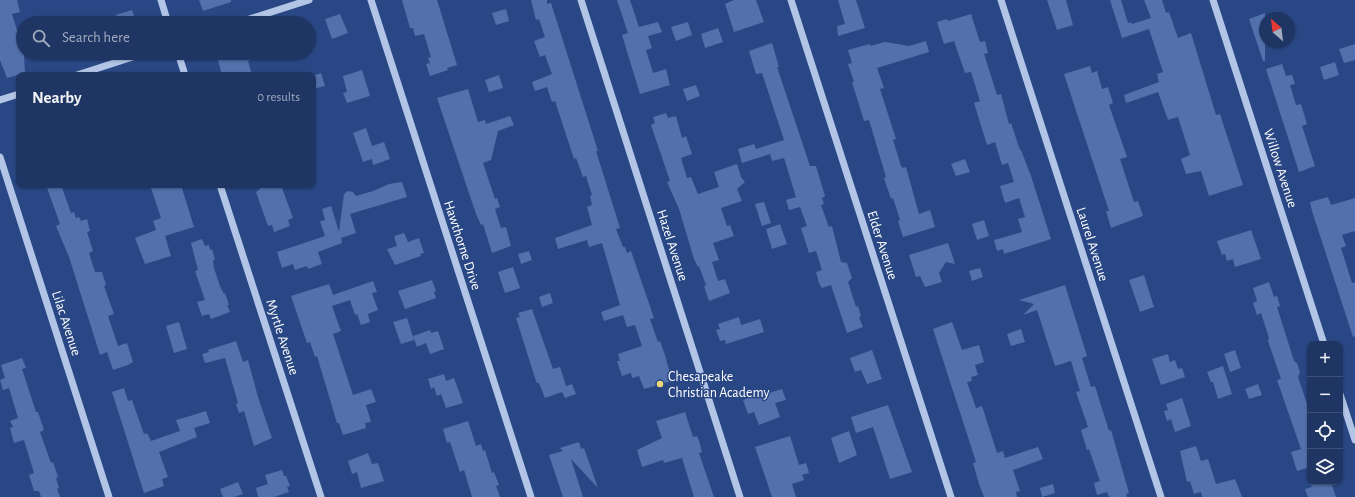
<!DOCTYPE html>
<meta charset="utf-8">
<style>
:root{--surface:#1f3563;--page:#2c406c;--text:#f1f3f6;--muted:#a1abbe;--line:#3c5078}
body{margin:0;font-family:"Alegreya Sans",sans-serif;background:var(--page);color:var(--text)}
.controls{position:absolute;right:12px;bottom:12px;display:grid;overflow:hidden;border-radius:8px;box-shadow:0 1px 3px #0004}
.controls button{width:36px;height:36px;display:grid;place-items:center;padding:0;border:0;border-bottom:1px solid var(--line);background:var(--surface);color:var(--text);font:20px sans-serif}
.compass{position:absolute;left:1259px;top:12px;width:36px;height:36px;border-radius:50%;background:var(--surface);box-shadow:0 1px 3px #0004;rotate:332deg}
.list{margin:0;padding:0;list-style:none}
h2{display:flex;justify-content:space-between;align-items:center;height:52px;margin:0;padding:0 16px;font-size:17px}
h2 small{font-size:13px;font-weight:400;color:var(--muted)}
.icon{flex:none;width:22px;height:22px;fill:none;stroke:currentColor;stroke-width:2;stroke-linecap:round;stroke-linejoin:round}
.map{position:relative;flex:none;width:1355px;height:497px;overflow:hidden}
.search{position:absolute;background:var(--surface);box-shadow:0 1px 3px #0004;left:16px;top:16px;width:300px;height:44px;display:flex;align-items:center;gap:10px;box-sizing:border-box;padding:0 14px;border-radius:22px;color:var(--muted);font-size:15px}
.panel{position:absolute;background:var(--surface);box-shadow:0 1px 3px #0004;left:16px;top:72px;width:300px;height:116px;border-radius:8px}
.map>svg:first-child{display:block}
.building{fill:#5270ab}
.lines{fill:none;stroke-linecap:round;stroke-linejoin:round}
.minor{stroke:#b3c5e7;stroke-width:7}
.poi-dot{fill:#eed97a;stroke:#294784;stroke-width:1.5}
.labels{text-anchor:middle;stroke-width:3;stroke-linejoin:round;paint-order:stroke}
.street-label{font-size:14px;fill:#fff;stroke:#294784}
.poi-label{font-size:14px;fill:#fff;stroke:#294784;text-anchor:start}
</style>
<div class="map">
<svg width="1355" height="497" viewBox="0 0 1355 497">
<rect width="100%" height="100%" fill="#294784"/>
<g class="building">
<path d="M0 0H17L20 12 12 14 20 40 23 39 25 73 7 78 0 60Z"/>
<path d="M199 0H231V2L203 11Z"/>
<path d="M402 0H437L457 65 447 68 448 70 430 76 426 64 430 63 428 58 431 57 424 34 415 36 413 28H410Z"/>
<path d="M531 0H547V4L551 3 598 151H596L620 228 616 229 623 247H625L627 253 631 251 654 318 650 319 658 342 660 341 665 355 672 381 644 389 639 376 632 378 631 373 622 376 617 361H620L618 354 642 346 635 325 627 327 623 315 604 321 601 312 620 305 602 243 589 247 587 240 558 249 555 238 592 225 587 207 592 205 590 196 592 195 586 176 583 177 576 158 574 159 555 101 552 102 547 87 535 91 532 82 552 74 545 55 540 57 534 41 545 37 539 19 536 20Z"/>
<path d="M617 0H630L639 27 658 22 662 32 648 36 652 48 646 50 653 73 666 69 670 85 640 94 622 35 628 33Z"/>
<path d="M734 0H756L764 22 734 32 725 4Z"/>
<path d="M838 0H856L865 28 838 36 837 26 845 24Z"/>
<path d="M1047 0H1066L1073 25 1057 30Z"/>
<path d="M1110 0H1121L1128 23 1131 22 1132 24 1151 18 1144 0H1162L1166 13 1169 12 1178 38 1191 33 1216 115 1220 114 1243 185 1209 196 1201 171 1186 174 1181 159 1190 155 1178 117 1168 120 1158 92 1126 103 1124 95 1159 82 1157 74 1163 72 1149 29 1122 38Z"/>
<path d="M506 9 509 21 496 25 492 13Z"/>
<path d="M132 10 136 23H119L116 15Z"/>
<path d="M1265 13V61H1263L1249 19Z"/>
<path d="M340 14 348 33 332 39 325 19Z"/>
<path d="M971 14 980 42 985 41 988 53 984 54 997 95 1001 94 1009 124 1011 123 1020 150H1021L1031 176 1051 239 1004 254 1003 249 997 251 994 240 1022 232 1018 219 1025 217 1019 198 1005 203 1000 186 1014 182 1008 163 1002 165 995 142 987 145 974 103 980 101 971 72 965 73 954 41 944 44 937 22 947 19 948 21Z"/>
<path d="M688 22 692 35 676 41 671 27Z"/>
<path d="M718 28 723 42 705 48 701 34Z"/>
<path d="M926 41 929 52 877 68 884 88 880 89 896 139 893 140 901 166 903 168 906 167 919 214 930 210 935 227 903 237 898 221 900 220 893 198 891 199 884 178 886 177 869 120 864 121 852 82H854L848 64 852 63 848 50 870 44V46L885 42 909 46Z"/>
<path d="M772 43 779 67H777L810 166H816L825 196 822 198 824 204 821 205 829 227 832 226 841 262 847 263 852 278 848 282 856 307 858 306 861 316 859 317 863 327 847 333 831 285 822 288 819 283 816 272 822 270 816 251 809 253 801 228 807 226 800 207 789 210 786 200 796 197 784 158 772 161 770 154 742 163 738 149 754 144 756 149 784 140 762 73 756 74 749 51Z"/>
<path d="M1355 44V60L1344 63 1339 49Z"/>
<path d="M216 53H265L266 55 248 61 252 75H222Z"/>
<path d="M1335 62 1339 75 1324 80 1320 67Z"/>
<path d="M1282 64 1286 76 1292 75 1295 84 1290 85 1296 105 1301 104 1307 124 1302 126 1315 166 1299 172 1266 69Z"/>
<path d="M1090 66 1092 73 1097 71 1102 89 1108 87 1113 103 1109 105 1127 157 1120 159 1134 202 1138 201 1143 216 1111 228 1106 211H1109L1064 74Z"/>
<path d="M362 70 370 96 347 103 343 93 347 92 343 76Z"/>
<path d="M321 73 325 86 313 89V76Z"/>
<path d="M499 75 503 88 489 92 485 80Z"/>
<path d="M696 85 700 96 687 101 683 89Z"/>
<path d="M468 89 478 122 485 120 486 124 510 116 514 125 498 131 491 160 483 163 495 199 497 198 500 207 495 209 501 228 506 227 511 246 492 253 483 224 481 225 476 214 437 98Z"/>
<path d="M666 113 668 118 676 116 682 138 686 136 692 154 681 158 687 178 691 177 698 194 719 187 714 172 737 164 741 177 745 182 737 189 742 201 721 208 727 226 730 225 734 236 713 243 719 260 712 262 718 281 725 279 730 293 709 301 704 286 706 285 699 266 698 267 694 259 679 209 667 182 670 181 651 125 655 123 653 117Z"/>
<path d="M366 128 372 146 384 142 390 159 373 165 372 159 363 162 353 133Z"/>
<path d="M965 159 970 172 956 176 951 164Z"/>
<path d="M402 182 407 197 350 214 356 233 341 238 342 243 318 252 322 264 308 269 307 266 295 270 293 264 282 268 277 252 325 236 320 221 325 220 322 209 331 206 339 232 344 194 348 191 353 192 356 196 373 191 389 184Z"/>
<path d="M46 185H61L71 213 74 212 76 218 79 217 81 221 87 219 90 231 87 232 93 251 89 253 95 272H102L106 285 104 286 114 314 108 316 118 346 127 343 133 362 128 365 113 370 107 352 100 355 69 257 56 226 60 224Z"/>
<path d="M161 185H181L194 227 165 236 171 256 145 264 135 238 156 230 153 221 161 218 151 188Z"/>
<path d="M259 185H281L293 218 288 220 290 226 274 232 272 225 268 226 256 192 260 189Z"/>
<path d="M1328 197 1331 205 1355 198V231L1342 235 1346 246 1341 248 1352 283 1355 282V336L1353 337 1312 211 1310 202Z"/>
<path d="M764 202 771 223 762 226 755 204Z"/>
<path d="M984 220 989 236 977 240 972 224Z"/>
<path d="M780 224 787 244 772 249 766 229Z"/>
<path d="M1251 230 1261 259 1235 267 1233 259 1227 261 1225 254 1222 255 1217 241Z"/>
<path d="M404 233 408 242 419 238 424 253 420 254 421 256 395 265 387 249 397 246 394 236Z"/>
<path d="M202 239 205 246 209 245 210 250 212 249 215 260H213L214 268 220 286 224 294 225 293 229 305H227L230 312 211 319 209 314 202 316 197 302 205 300 195 271 198 270 191 243Z"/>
<path d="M948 243 955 264 946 262 939 273 942 282 925 287 920 276 916 277 909 255Z"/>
<path d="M529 251 532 260 521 264 518 254Z"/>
<path d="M513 267 520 288 505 293 498 272Z"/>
<path d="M980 268 983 277 972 281 969 271Z"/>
<path d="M1144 275 1154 307 1140 312 1129 280Z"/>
<path d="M432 280 436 291 434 292 436 298 405 309 398 291Z"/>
<path d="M373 281 377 292 372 293 378 310 368 314 370 322 361 325 357 314 355 315 350 300 332 306 341 331 333 334 353 395 371 389 376 402 366 405 371 422 365 423 366 428 343 435 339 423H337L317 356 315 357 310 342 307 343 291 296 329 284 333 295Z"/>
<path d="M1269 282 1274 297 1277 296 1280 306 1277 307 1294 361 1297 363 1300 372 1298 377 1310 413V470H1308L1307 468 1297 471 1291 452 1301 449 1277 380 1281 379 1268 341 1269 338 1261 313 1257 315 1253 303 1257 301 1253 288Z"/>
<path d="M1065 285 1087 356 1082 358 1091 387 1095 386 1109 431 1111 430 1129 493 1126 494 1127 497H1109L1107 492 1097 495 1094 483 1100 481 1089 449 1087 450 1081 430 1088 427 1076 392 1080 391 1071 361 1055 366 1037 310 1023 315 1034 304 1019 300Z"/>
<path d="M550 293 553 303 542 307 539 297Z"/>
<path d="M532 309 553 369 560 367 566 386 572 384 576 394 565 398 562 392 545 398 539 383H537L536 381 516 318 520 317 518 313Z"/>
<path d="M739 317 741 325 760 319 764 332 726 344 725 340 720 341 716 330 720 329 718 324Z"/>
<path d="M407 318 414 340 401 344 393 322Z"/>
<path d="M179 322 187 349 174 353 166 326Z"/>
<path d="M952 322 962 350 979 345 984 362 975 365 978 375 971 377 972 381 967 382 976 408 982 406 997 453 1003 451 1005 458 1038 447 1043 459 1013 470 1020 491 1016 492 1017 497H984L979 484 973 463 976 462 933 329Z"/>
<path d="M1021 329 1025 342 1011 346 1007 334Z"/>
<path d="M430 330 431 333 438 331 444 349 430 354 426 343 417 347 413 336Z"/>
<path d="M236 341 243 362 248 360 258 397 272 438 254 446 244 411 239 413 236 404 238 403 225 358 205 363 202 354 209 352 208 350Z"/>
<path d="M872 350 882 379 867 384 861 370 855 372 850 358Z"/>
<path d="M1235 350 1241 368 1230 372 1224 354Z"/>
<path d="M1168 354 1170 362 1175 360 1178 369 1182 368 1185 377 1161 385 1152 359Z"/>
<path d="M22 358 26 368 22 369 36 412H38L44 430 40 432 51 463 53 462 58 477 56 478 59 488 57 489 60 497H41L39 491H34L29 475 34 473 24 440 14 443 10 428 13 427 10 421 18 418 9 388 3 390 0 380 5 378 1 365Z"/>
<path d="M1223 366 1232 394 1218 399 1213 382H1211L1207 372Z"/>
<path d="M444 374 446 381 454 378 463 403 446 408 441 394 437 396 434 387 431 389 428 379Z"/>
<path d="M1258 384 1262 395 1249 399 1245 389Z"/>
<path d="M124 388 128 401 132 400 144 434 147 433 151 441 180 431 176 420 190 416 206 411 210 423 194 428 197 437 159 452 168 477 162 479 164 486 144 493 112 392Z"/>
<path d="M764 389 766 394 782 389 786 400 775 403 780 417 759 425 754 412 748 414 743 400 751 397 750 394Z"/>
<path d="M1182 398 1191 426 1175 432 1171 419 1167 421 1164 411 1168 410 1166 404Z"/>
<path d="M888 405 912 472 890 479 873 427 856 433 851 417Z"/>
<path d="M685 412 693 437 697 436 699 441 702 452 699 453 714 497H694L682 458 664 463 663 460 642 467 637 450 662 438 656 421Z"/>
<path d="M468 421 476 446 481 444 483 451 485 450 492 473 494 472 499 485 496 486 500 497H472L464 470 460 472 450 442 447 443 443 429Z"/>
<path d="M849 431 857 455 839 463 831 438Z"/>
<path d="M790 436 799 465 806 463 809 473 802 475 804 480 792 484 796 497H772L755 447Z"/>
<path d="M579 442 581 449 584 448 598 488 571 459 583 497H563L549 455 563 451 560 448Z"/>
<path d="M1196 446 1201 461 1208 459 1216 484 1235 479 1242 497H1202L1201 492 1194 494 1190 481 1187 482 1180 451Z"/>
<path d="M368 453 372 464 378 463 384 481 361 488 357 472 352 474 348 461Z"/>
<path d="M282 470 284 476H286L290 486 287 487 289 492 274 497H258L256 488 268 484 265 475Z"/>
<path d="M238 482 243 494 234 497H223L220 489Z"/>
<path d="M1310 482H1331L1336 497H1308L1305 489 1312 487Z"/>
<path d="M1053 484 1055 493 1042 497 1040 488Z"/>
</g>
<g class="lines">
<g class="minor">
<path d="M161 0 168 23"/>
<path d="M371 0 531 497"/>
<path d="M581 0 740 497"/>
<path d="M791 0 951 497"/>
<path d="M1001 0 1161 497"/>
<path d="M1213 0 1324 344"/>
<path d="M237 23 309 0"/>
<path d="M178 53 185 75"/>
<path d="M77 75 145 53"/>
<path d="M0 100 19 94"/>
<path d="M0 157 109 497"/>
<path d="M220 185 321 497"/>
<path d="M1340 394 1355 440"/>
</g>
</g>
<circle class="poi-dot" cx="660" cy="384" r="4"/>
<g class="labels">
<g class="street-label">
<text transform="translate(1281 168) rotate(72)" y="5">Willow Avenue</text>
<text transform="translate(1093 244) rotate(72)" y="5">Laurel Avenue</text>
<text transform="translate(463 245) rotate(72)" y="5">Hawthorne Drive</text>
<text transform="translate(673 245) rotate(72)" y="5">Hazel Avenue</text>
<text transform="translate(883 245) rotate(72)" y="5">Elder Avenue</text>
<text transform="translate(67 323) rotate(72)" y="5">Lilac Avenue</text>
<text transform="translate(283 337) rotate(72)" y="5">Myrtle Avenue</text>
</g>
<g class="poi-label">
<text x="668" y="381">Chesapeake<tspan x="668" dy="16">Christian Academy</tspan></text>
</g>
</g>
</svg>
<div class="controls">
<button>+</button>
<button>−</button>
<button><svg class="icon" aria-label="locate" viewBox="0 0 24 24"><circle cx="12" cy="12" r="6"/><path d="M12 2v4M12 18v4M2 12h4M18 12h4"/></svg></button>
<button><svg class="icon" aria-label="layers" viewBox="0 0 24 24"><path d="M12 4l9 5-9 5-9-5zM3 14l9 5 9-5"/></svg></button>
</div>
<svg class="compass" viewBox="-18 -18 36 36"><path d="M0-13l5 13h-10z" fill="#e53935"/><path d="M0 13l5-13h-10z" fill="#a1abbe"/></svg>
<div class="search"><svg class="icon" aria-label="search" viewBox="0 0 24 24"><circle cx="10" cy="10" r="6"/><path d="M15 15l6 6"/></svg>Search here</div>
<section class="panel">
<h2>Nearby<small>0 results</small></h2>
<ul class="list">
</ul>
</section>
</div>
